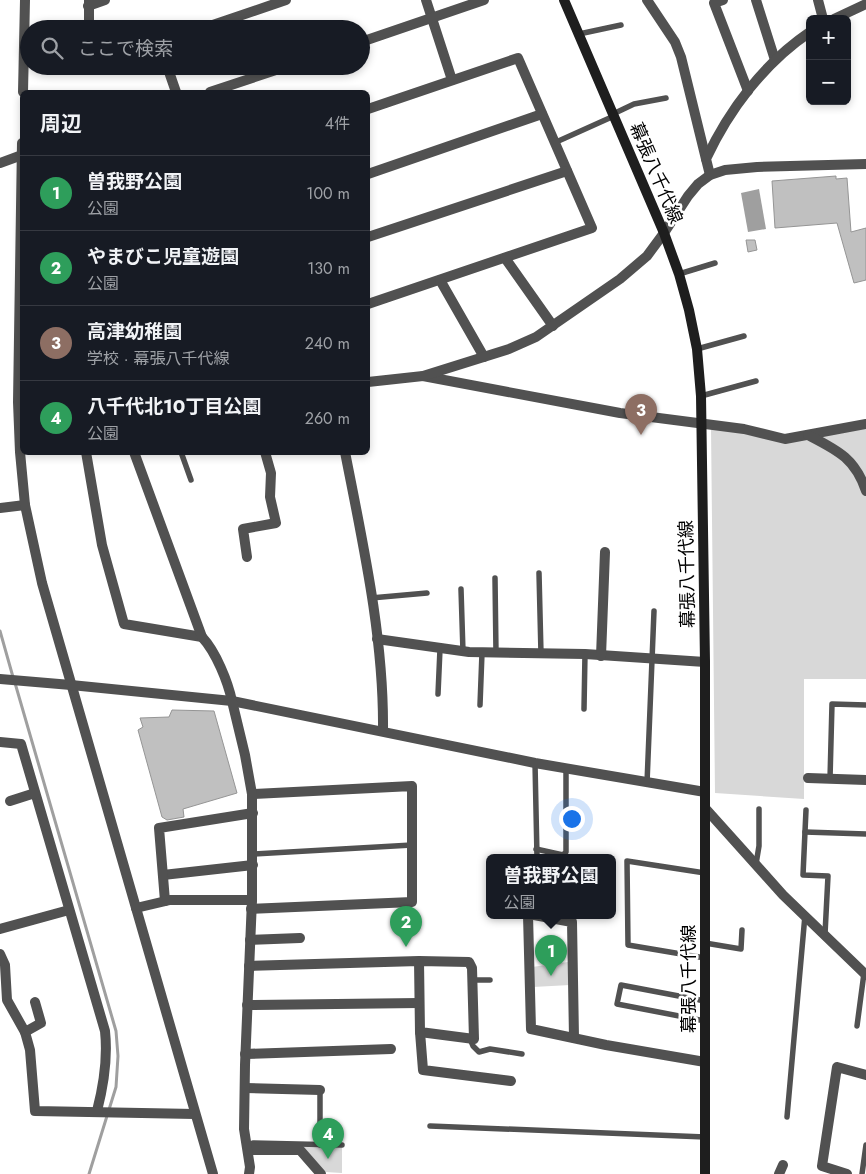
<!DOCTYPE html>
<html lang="ja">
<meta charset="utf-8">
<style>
:root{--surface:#171b24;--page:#242831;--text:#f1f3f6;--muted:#9ea1a6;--line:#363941;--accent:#1a73e8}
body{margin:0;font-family:Jost,"Noto Sans JP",sans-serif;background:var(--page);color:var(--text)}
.controls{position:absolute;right:15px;top:15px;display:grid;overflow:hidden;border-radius:8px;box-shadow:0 2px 8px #0003}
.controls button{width:45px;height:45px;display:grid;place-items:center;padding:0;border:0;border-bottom:1px solid var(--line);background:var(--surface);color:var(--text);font:25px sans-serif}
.you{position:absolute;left:571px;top:818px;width:18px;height:18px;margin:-12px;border:4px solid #fff;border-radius:50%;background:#1a73e8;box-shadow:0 0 0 8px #1a73e833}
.badge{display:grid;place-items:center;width:32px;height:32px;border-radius:50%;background:var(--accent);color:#fff;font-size:16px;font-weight:700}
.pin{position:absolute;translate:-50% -41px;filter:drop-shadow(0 1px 2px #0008)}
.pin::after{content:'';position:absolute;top:26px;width:18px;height:15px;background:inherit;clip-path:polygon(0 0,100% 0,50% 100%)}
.popup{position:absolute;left:486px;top:854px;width:130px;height:65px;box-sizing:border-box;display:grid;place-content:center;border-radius:8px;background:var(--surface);filter:drop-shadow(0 1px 4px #0005);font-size:16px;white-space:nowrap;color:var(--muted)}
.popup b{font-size:19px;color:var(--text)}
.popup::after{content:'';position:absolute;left:50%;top:100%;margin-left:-10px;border:10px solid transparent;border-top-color:var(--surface)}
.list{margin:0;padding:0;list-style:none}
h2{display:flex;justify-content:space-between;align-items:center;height:65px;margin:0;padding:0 20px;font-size:21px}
h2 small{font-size:16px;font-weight:400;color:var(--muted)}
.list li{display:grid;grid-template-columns:32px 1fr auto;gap:15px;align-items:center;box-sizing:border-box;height:75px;padding:0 20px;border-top:1px solid var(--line)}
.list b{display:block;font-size:19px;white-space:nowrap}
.list p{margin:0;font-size:16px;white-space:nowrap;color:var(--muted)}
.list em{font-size:16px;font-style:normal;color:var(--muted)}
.icon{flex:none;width:28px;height:28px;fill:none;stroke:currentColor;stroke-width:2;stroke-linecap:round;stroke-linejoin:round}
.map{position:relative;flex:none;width:866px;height:1174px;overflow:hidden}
.search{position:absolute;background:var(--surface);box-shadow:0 2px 8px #0003;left:20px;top:20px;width:350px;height:55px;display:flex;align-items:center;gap:12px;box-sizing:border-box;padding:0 18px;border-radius:28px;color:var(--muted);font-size:19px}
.panel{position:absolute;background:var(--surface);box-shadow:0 2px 8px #0003;left:20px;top:90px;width:350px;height:365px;border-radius:8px}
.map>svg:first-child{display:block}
.green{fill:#d8d8d8}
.water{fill:#9f9f9f}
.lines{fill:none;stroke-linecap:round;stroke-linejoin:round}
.stream{stroke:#9f9f9f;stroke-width:3}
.building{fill:#c0c0c0;stroke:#959595}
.service{stroke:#515151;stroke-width:5.5}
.minor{stroke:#515151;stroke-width:10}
.tertiary{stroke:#515151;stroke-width:10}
.secondary{stroke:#1e1e1e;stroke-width:10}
.labels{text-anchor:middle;stroke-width:5;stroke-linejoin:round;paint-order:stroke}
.street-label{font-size:18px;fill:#000;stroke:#fff}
</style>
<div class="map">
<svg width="866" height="1174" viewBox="0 0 866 1174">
<rect width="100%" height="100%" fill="#fff"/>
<g class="green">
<path d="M711 428 742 433 786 443 866 428V679H804V799L715 793Z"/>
<path d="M568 962 570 985 533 987 532 967Z"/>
<path d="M301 1144 342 1145V1173L325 1172Z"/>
</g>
<path class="water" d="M759 189 766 229 748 232 741 193Z"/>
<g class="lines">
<g class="stream">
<path d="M0 631 13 677"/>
<path d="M15 683 116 1031 118 1056 116 1087 89 1174"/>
</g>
</g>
<g class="building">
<path d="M836 176V179L847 178 851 232 866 228V280L854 283 837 223 775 228 772 181Z"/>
<path d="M746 240H755L757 250 748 252Z"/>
<path d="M172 710 214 711 237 793 183 809 184 817 167 820 162 817 138 730 143 727 140 718 169 717Z"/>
</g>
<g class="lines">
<g class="service">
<path d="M579 34 621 25"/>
<path d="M613 114 634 104 666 98"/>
<path d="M554 143 614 116"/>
<path d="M679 274 715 263"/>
<path d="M697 349 744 336"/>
<path d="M701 396 756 381"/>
<path d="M181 452 191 480"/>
<path d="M539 573 541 654"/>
<path d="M495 578 496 653"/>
<path d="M461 589 463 652"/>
<path d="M371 598 427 593"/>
<path d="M438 694 440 649"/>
<path d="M480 705 482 653"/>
<path d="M584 709 585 654"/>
<path d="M535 763 537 857"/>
<path d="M830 779 832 704 866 705"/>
<path d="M647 783 654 611"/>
<path d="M806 810 803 875 828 876 825 934"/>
<path d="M805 832 866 834"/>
<path d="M536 849 563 855 566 852V769"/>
<path d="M253 854 412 845"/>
<path d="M756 864 759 846V809"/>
<path d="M705 943 741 949 742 930"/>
<path d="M705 958 628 945 627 861 705 873"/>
<path d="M472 980H490"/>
<path d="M705 1001 621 985 617 1004 705 1021"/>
<path d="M857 1026 864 973"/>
<path d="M470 1039 473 1046 479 1052 490 1049 522 1054"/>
<path d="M787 1117 805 915"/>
<path d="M430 1126 705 1137"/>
<path d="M253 1143 342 1145"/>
<path d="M320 1145V1090"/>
<path d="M862 1174 866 1145"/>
</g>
<g class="minor">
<path d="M89 0V29"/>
<path d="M426 0 452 80"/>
<path d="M647 0 675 42 681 57 706 159"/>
<path d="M723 0 714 3 748 91"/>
<path d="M756 0 775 60"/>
<path d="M818 0 823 19"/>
<path d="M88 6 105 0"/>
<path d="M834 19 866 4"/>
<path d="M201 29 286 0"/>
<path d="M167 66 176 92"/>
<path d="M368 109 518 58 592 228 368 304"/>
<path d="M368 174 542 114"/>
<path d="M710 175 706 159C729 110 764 63 810 32"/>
<path d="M368 237 567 171"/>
<path d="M505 258 553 326"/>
<path d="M440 280 484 357"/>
<path d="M423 376 620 413 744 429 785 439 866 424"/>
<path d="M808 435C837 450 855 458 866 491"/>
<path d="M86 452 102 545 124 624 202 637"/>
<path d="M134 452 202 637C216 652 228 682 232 701"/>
<path d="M345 452C363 544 384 638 383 731"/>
<path d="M0 508 25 505"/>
<path d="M247 557 243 529 276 523 270 497 271 473 265 452"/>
<path d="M377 639 469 652 585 654 705 662"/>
<path d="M601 656 605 552"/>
<path d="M0 742 21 744 105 1031C108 1059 104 1084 97 1111"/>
<path d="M808 778 866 780"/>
<path d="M10 801 35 793"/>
<path d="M705 808 783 895 866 975"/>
<path d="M163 875 253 865"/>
<path d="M165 901 159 828 253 813"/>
<path d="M136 908 170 900H252"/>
<path d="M251 909 412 902V786L252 794"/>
<path d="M528 915 531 1029 606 1045 705 1062"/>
<path d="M534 915 572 922 574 1038"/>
<path d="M0 929 69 910"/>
<path d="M250 940 300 938"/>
<path d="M0 954 5 965 7 1000 25 1032 30 1050 35 1111 195 1114"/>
<path d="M249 966 419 961 469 962 472 968 474 1039 420 1032 419 961"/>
<path d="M247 1005 419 1003"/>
<path d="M25 1032 41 1023 35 1002"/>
<path d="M420 1032 423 1070 511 1081"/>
<path d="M245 1054 391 1049"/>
<path d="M245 1088 320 1090"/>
<path d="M248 1150H300L321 1174"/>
<path d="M779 1174 783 1165"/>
<path d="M847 1174 822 1166 837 1067 866 1075"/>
</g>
<g class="tertiary">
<path d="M361 42 484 0"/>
<path d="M23 92 25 0"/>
<path d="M210 92 288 66"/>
<path d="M22 143 18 402 20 452 25 505 42 583 213 1174"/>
<path d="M0 163 22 155"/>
<path d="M368 382 423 376 509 349 536 337 620 279 647 256 664 233 688 196 698 184 710 175 725 170 757 167 866 164"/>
<path d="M0 679 71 685 232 701 535 763 705 792"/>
<path d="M232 701 245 755 252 794V900L245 1065 244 1129 250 1167 249 1174"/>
</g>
<path class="secondary" d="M564 0 664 233 679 274 689 310 697 349 701 396 705 662V1174"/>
</g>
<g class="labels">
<g class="street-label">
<text transform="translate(656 173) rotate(67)" y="6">幕張八千代線</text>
<text transform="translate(687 574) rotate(-91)" y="6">幕張八千代線</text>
<text transform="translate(689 979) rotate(-90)" y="6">幕張八千代線</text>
</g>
</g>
</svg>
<div class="controls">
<button>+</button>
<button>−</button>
</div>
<div class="you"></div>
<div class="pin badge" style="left:551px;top:976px;background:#2e9e5b">1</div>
<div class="popup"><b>曽我野公園</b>公園</div>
<div class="pin badge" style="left:406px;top:947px;background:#2e9e5b">2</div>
<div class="pin badge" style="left:641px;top:435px;background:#8d6e63">3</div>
<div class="pin badge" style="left:328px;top:1159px;background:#2e9e5b">4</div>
<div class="search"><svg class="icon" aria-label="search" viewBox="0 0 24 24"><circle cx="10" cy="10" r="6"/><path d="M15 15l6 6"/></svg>ここで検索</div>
<section class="panel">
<h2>周辺<small>4件</small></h2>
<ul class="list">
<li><span class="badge" style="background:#2e9e5b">1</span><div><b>曽我野公園</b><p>公園</p></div><em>100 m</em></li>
<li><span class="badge" style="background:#2e9e5b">2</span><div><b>やまびこ児童遊園</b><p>公園</p></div><em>130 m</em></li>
<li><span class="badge" style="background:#8d6e63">3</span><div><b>高津幼稚園</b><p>学校 · 幕張八千代線</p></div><em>240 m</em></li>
<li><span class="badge" style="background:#2e9e5b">4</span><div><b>八千代北10丁目公園</b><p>公園</p></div><em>260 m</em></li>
</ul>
</section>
</div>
